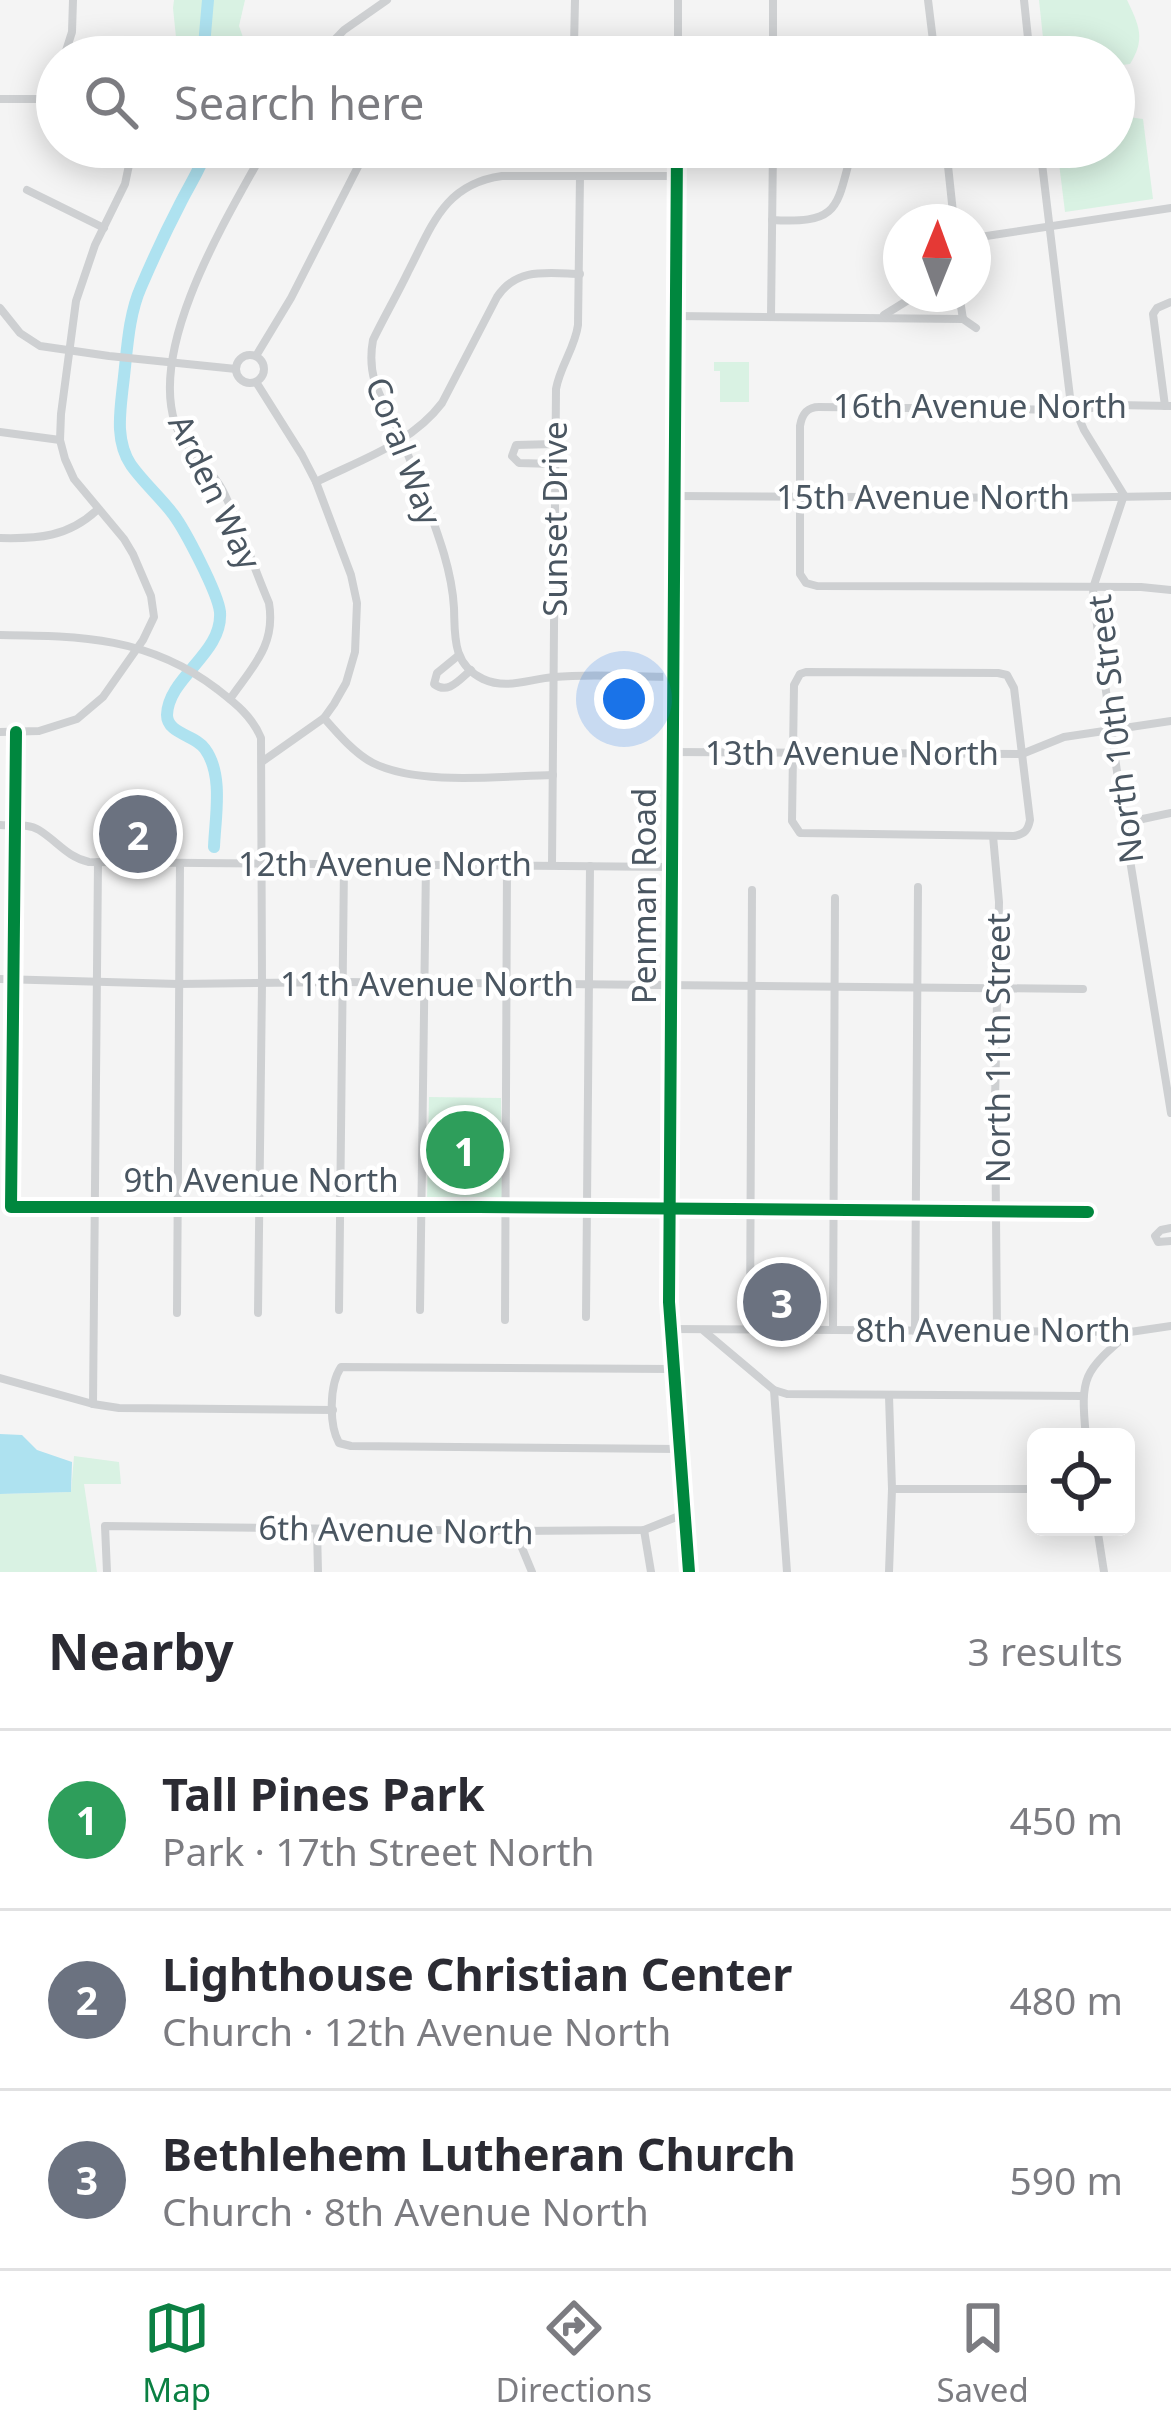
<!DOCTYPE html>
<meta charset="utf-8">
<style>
:root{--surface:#fff;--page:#f7f7f7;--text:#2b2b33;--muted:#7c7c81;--line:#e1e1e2;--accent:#0b8043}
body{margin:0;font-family:"Noto Sans",sans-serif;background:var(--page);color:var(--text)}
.controls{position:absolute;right:36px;bottom:36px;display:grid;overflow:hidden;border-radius:18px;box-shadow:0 6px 30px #0003}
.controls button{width:108px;height:108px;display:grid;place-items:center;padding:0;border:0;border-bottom:3px solid var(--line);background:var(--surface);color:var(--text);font:60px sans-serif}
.compass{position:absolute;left:883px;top:204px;width:108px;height:108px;border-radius:50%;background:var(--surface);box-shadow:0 6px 30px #0003;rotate:1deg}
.you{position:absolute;left:624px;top:699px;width:42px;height:42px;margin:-30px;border:9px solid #fff;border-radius:50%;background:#1a73e8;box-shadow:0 0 0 18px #1a73e833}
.badge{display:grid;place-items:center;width:78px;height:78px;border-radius:50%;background:var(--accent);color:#fff;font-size:39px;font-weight:700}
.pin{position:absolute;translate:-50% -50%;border:6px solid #fff;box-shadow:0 3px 12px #0006}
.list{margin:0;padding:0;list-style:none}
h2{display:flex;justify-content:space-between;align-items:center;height:156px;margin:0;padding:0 48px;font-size:51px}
h2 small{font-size:39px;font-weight:400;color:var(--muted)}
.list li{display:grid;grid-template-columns:78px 1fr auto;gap:36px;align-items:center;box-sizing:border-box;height:180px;padding:0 48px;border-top:3px solid var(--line)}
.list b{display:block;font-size:45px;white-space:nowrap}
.list p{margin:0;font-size:39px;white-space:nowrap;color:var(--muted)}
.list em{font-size:39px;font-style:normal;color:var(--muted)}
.icon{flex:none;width:66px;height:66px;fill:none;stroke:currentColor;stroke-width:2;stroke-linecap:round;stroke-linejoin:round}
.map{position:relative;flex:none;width:1171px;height:1572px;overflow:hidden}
.search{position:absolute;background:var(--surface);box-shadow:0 6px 30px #0003;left:36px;right:36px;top:36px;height:132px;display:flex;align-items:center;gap:30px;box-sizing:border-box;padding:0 42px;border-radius:66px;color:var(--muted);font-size:45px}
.sheet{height:696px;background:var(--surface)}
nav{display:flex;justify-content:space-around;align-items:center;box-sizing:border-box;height:168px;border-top:3px solid var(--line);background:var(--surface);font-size:33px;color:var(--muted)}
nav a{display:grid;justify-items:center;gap:6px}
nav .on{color:var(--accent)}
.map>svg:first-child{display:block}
.green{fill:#d9f2e3}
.water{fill:#aee2f0}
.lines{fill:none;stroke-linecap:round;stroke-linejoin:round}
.river{stroke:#aee2f0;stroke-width:12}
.minor{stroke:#ced0d2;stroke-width:8}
.cycleway-casing{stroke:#fff;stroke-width:20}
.cycleway{stroke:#00873e;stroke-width:12}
.labels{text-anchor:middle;stroke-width:9;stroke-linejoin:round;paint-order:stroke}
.street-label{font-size:33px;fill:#4a5661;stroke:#fff}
</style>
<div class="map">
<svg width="1171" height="1572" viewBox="0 0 1171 1572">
<rect width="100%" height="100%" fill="#f4f4f4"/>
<g class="green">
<path d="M174 0H245L239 26 250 57H178L173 8Z"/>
<path d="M1039 0H1127C1139 25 1146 39 1130 64L1114 66V57H1045Z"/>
<path d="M1122 83 1124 105 1121 116 1143 119 1153 199 1065 212 1057 147H1114V84Z"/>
<path d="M714 362H749V402H720V371H714Z"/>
<path d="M429 1097 501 1098 502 1204 427 1203Z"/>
<path d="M74 1456 119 1462 121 1484H84L97 1572H0V1494L71 1492Z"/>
</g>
<path class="water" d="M0 1434 22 1435 37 1450 72 1462 71 1492 0 1494Z"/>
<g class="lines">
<g class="river">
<path d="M203 57 208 0"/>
<path d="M208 147C201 168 190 184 180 204 166 231 153 259 141 287 128 316 127 353 123 385 120 412 115 441 131 465 143 482 160 497 173 514 185 530 218 593 220 612 223 654 168 677 167 715 167 734 196 735 205 749 224 775 215 818 214 847"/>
</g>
<g class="minor">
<path d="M928 0 935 57"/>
<path d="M1024 0 1030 57"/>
<path d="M64 57 72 32 73 0"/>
<path d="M318 57 344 30 387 0"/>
<path d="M569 57 574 46 575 0"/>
<path d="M678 57V0"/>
<path d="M773 57V0"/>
<path d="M879 57 890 48 933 41"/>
<path d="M0 99H57"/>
<path d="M56 99 57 78"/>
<path d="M677 147 669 1302 689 1572"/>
<path d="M946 147 954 222"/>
<path d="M1040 147 1070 397 1084 430 1124 495 1093 588 1094 603 1124 823 1171 1113"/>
<path d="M27 190 104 228"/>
<path d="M772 220C842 224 836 207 853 147"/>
<path d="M973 238 1171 208"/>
<path d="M959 294 963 319"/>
<path d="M0 308 20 333 40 346 109 356 236 369"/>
<path d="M884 315 918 294"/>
<path d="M676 316 963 319"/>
<path d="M771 317 773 147"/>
<path d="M963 319 976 328"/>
<circle cx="250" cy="369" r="14"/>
<path d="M256 356 291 298 368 147"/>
<path d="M256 382 302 455 316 482 351 575 357 603 355 652 346 683 334 704 324 718 263 761"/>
<path d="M1165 406 1153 314 1157 308 1171 302"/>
<path d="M1171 406 1116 405 1075 410 819 407C807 407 802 414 800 426V574L806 583 817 586 1141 587 1171 590"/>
<path d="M0 432 60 440"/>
<path d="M555 464 519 463 512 456 516 445 555 444"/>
<path d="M316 482C360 460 411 444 442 403L497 297C517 267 547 273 580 274"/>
<path d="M675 496 1057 498 1171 496"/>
<path d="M0 538C38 539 68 537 97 510"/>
<path d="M0 635C82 636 149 637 217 689 235 703 252 716 261 738L262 983 258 1313"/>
<path d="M459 655 437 673 434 684C448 695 459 680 471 670"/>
<path d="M806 672 998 673 1007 675 1014 688 1030 820C1028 830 1025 834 1014 836L800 833 792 821 794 685 800 674Z"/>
<path d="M673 677C634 677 593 673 554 677 529 679 507 690 483 679 452 664 455 636 454 608 453 590 449 571 444 554 433 517 417 478 403 442 387 404 365 384 373 340 384 317 397 295 408 272 432 226 444 184 502 176H677"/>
<path d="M230 699C253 666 276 645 269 603 253 566 241 527 223 491 210 466 183 449 175 423 149 343 228 216 266 147"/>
<path d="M324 718C338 734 355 754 373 763 419 786 501 776 553 775"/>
<path d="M0 732 39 731 77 719 103 697 143 640 154 617 151 596 133 554 124 539 74 479 65 459 60 440 61 414 76 301 95 245 125 184 129 165 127 147"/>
<path d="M16 732 11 1207H478L1088 1212"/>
<path d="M672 752 1022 754 1064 737 1171 721"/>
<path d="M1124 823 1171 813"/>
<path d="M0 825C12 826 28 823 39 830 57 841 67 857 89 862L671 867"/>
<path d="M993 836 999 902 995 1102 997 1331"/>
<path d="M130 863C130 834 125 816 148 796"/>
<path d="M552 865 556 389C560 366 575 348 578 325L580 176"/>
<path d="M0 979 178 984 342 982 1083 989"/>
<path d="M1171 1228 1161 1230 1155 1236 1158 1242 1171 1241"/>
<path d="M339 1310 344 864"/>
<path d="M420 1310 426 864"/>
<path d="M177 1313 180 863"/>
<path d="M586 1317 590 866"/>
<path d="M505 1320 507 865"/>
<path d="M670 1329 1130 1332 1171 1326"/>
<path d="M750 1329 752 890"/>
<path d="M833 1330 835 898"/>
<path d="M704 1331 774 1390 787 1572"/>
<path d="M915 1331 918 887"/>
<path d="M672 1369 341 1367C329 1385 329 1425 339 1443L351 1446 679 1449"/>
<path d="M0 1378 93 1404 119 1408 333 1410"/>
<path d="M774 1390 787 1394 1082 1396"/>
<path d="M889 1396 892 1489 889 1572"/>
<path d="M93 1404 98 862"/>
<path d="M1086 1437C1080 1376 1083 1372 1130 1332"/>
<path d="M892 1489H1036"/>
<path d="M1097 1527 1104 1572"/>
<path d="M317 1529 318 1572"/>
<path d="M644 1530 651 1572"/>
<path d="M515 1531 532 1572"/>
<path d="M107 1572 105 1526 515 1531 644 1530 684 1514"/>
</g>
<g class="cycleway-casing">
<g id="cycleway">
<path d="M677 147 669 1302 689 1572"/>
<path d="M16 732 11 1207H478L1088 1212"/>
</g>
</g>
<use href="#cycleway" class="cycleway"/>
</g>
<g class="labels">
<g class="street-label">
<text x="980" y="418">16th Avenue North</text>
<text transform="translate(404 451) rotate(69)" y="12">Coral Way</text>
<text transform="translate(215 492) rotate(64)" y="12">Arden Way</text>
<text x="923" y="509">15th Avenue North</text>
<text transform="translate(555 519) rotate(-90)" y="12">Sunset Drive</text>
<text transform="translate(1115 729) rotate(-97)" y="12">North 10th Street</text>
<text x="852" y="765">13th Avenue North</text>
<text x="385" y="876">12th Avenue North</text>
<text transform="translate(644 896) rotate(-90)" y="12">Penman Road</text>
<text x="427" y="996">11th Avenue North</text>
<text transform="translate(998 1048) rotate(-90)" y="12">North 11th Street</text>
<text x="261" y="1192">9th Avenue North</text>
<text x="993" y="1342">8th Avenue North</text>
<text transform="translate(396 1530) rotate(1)" y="12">6th Avenue North</text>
</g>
</g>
</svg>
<div class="controls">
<button><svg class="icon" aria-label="locate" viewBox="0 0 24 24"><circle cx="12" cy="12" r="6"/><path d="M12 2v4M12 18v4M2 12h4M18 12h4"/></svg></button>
</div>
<svg class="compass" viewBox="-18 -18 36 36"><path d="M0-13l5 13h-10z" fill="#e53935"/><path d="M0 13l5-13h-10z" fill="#7c7c81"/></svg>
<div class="you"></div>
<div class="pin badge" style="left:465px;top:1150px;background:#2e9e5b">1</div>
<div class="pin badge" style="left:138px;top:834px;background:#6b7280">2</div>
<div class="pin badge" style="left:782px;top:1302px;background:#6b7280">3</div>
<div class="search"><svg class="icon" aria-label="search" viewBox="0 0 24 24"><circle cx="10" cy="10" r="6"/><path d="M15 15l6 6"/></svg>Search here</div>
</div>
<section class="sheet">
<h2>Nearby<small>3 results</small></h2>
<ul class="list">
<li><span class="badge" style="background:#2e9e5b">1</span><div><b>Tall Pines Park</b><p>Park · 17th Street North</p></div><em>450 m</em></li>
<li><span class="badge" style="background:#6b7280">2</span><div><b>Lighthouse Christian Center</b><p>Church · 12th Avenue North</p></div><em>480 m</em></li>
<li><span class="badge" style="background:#6b7280">3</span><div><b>Bethlehem Lutheran Church</b><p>Church · 8th Avenue North</p></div><em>590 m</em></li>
</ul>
</section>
<nav>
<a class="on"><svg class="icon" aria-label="map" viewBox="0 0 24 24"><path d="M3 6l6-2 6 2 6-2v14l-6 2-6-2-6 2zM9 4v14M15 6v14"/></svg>Map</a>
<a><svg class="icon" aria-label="directions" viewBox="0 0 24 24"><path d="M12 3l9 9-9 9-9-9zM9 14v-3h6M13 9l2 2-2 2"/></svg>Directions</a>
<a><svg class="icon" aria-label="saved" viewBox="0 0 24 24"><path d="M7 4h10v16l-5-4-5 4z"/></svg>Saved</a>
</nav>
